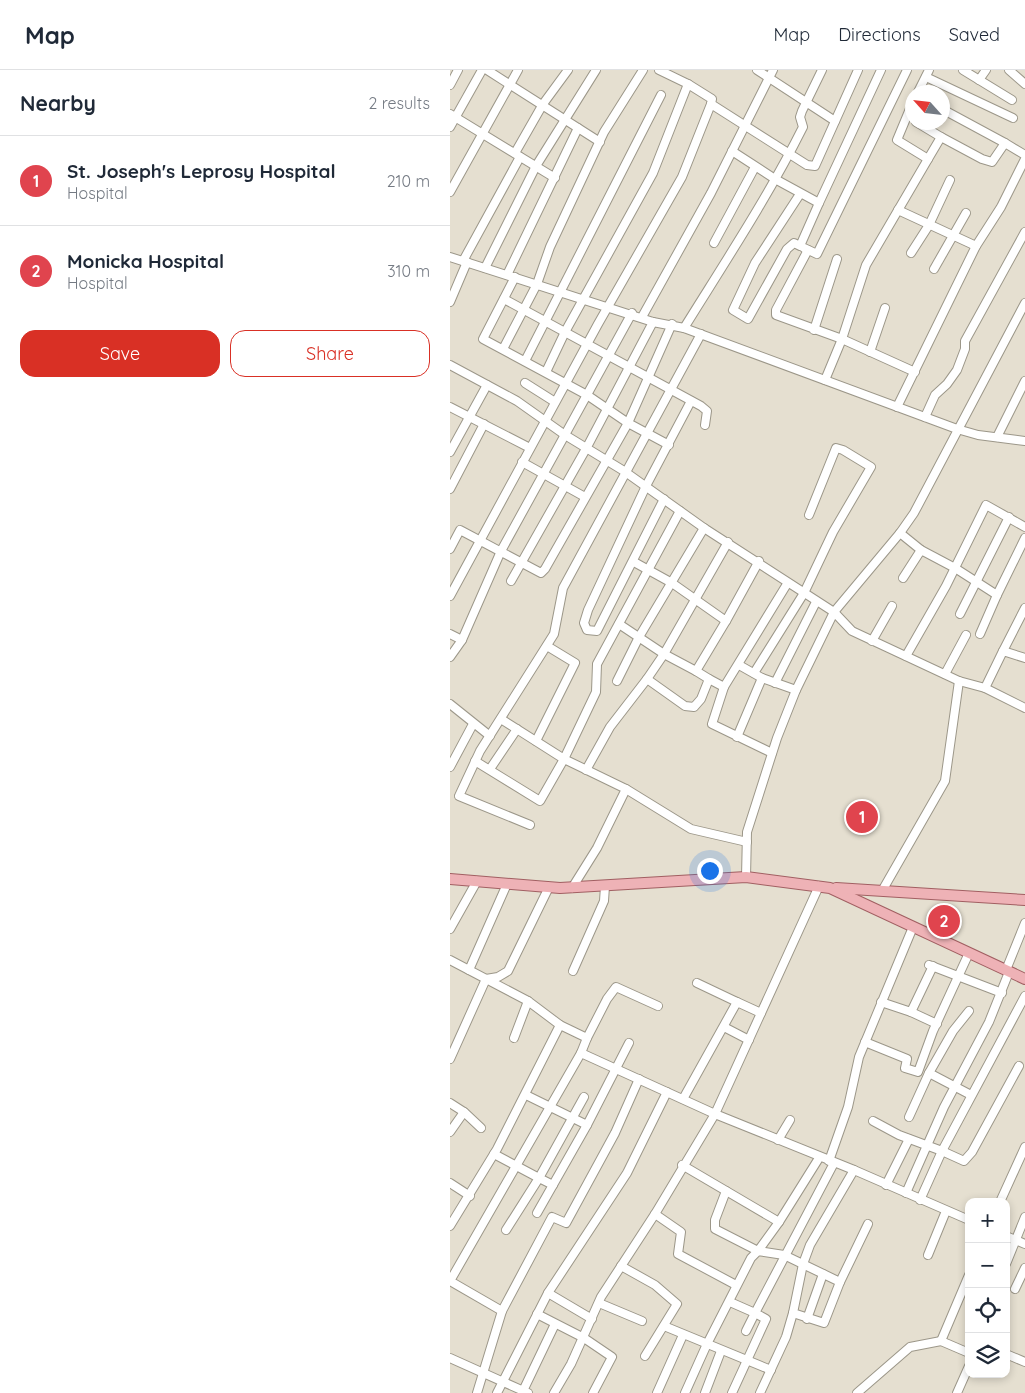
<!DOCTYPE html>
<meta charset="utf-8">
<style>
:root{--surface:#fff;--page:#f2f2f3;--text:#1f2937;--muted:#747a83;--line:#e0e1e3;--accent:#d93025}
body{margin:0;font-family:Quicksand,sans-serif;background:var(--page);color:var(--text)}
.controls{position:absolute;right:15px;bottom:15px;display:grid;overflow:hidden;border-radius:10px;box-shadow:0 2px 8px #0003}
.controls button{width:45px;height:45px;display:grid;place-items:center;padding:0;border:0;border-bottom:1px solid var(--line);background:var(--surface);color:var(--text);font:25px sans-serif}
.compass{position:absolute;left:455px;top:15px;width:45px;height:45px;border-radius:50%;background:var(--surface);box-shadow:0 2px 8px #0003;rotate:297deg}
.you{position:absolute;left:259px;top:800px;width:18px;height:18px;margin:-12px;border:4px solid #fff;border-radius:50%;background:#1a73e8;box-shadow:0 0 0 8px #1a73e833}
.badge{display:grid;place-items:center;width:32px;height:32px;border-radius:50%;background:var(--accent);color:#fff;font-size:16px;font-weight:700}
.pin{position:absolute;translate:-50% -50%;border:2px solid #fff;box-shadow:0 1px 5px #0006}
.list{margin:0;padding:0;list-style:none}
h2{display:flex;justify-content:space-between;align-items:center;height:65px;margin:0;padding:0 20px;font-size:21px}
h2 small{font-size:16px;font-weight:400;color:var(--muted)}
.list li{display:grid;grid-template-columns:32px 1fr auto;gap:15px;align-items:center;box-sizing:border-box;height:90px;padding:0 20px;border-top:1px solid var(--line)}
.list b{display:block;font-size:19px;white-space:nowrap}
.list p{margin:0;font-size:16px;white-space:nowrap;color:var(--muted)}
.list em{font-size:16px;font-style:normal;color:var(--muted)}
.actions{display:flex;gap:10px;padding:15px 20px}
.actions a{flex:1;padding:11px 0;border:1px solid var(--accent);border-radius:15px;text-align:center;font-size:18px;color:var(--accent)}
.actions .main{background:var(--accent);color:#fff}
.icon{flex:none;width:28px;height:28px;fill:none;stroke:currentColor;stroke-width:2;stroke-linecap:round;stroke-linejoin:round}
.map{position:relative;flex:none;width:575px;height:1323px;overflow:hidden}
header{display:flex;align-items:center;gap:30px;box-sizing:border-box;height:70px;padding:0 25px;background:var(--surface);border-bottom:1px solid var(--line)}
header strong{font-size:24px}
nav{display:flex;gap:28px;margin-inline-start:auto;font-size:18px}
main{display:flex}
aside{flex:1;background:var(--surface)}
.map>svg:first-child{display:block}
.lines{fill:none;stroke-linecap:round;stroke-linejoin:round}
.minor-casing{stroke:#9c9789;stroke-width:10}
.major-casing{stroke:#a15f62;stroke-width:12}
.minor{stroke:#fff;stroke-width:8}
.major{stroke:#eeb2b6;stroke-width:10}
</style>
<header>
<strong>Map</strong>
<nav><a>Map</a><a>Directions</a><a>Saved</a></nav>
</header>
<main>
<aside>
<h2>Nearby<small>2 results</small></h2>
<ul class="list">
<li><span class="badge" style="background:#e0444e">1</span><div><b>St. Joseph's Leprosy Hospital</b><p>Hospital</p></div><em>210 m</em></li>
<li><span class="badge" style="background:#e0444e">2</span><div><b>Monicka Hospital</b><p>Hospital</p></div><em>310 m</em></li>
</ul>
<div class="actions"><a class="main">Save</a><a>Share</a></div>
</aside>
<div class="map">
<svg width="575" height="1323" viewBox="0 0 575 1323">
<rect width="100%" height="100%" fill="#e5dfd0"/>
<g class="lines">
<g class="minor-casing">
<g id="minor">
<path d="M37 0 150 72"/>
<path d="M209 0 238 14 262 29 261 34 357 95 365 96 408 0"/>
<path d="M307 0 385 51"/>
<path d="M513 0 562 30"/>
<path d="M559 0 575 14"/>
<path d="M476 7 563 48"/>
<path d="M529 10 536 0"/>
<path d="M0 15 8 0"/>
<path d="M468 22 479 0"/>
<path d="M0 44 105 108"/>
<path d="M466 52 491 67 478 89"/>
<path d="M0 57 32 0"/>
<path d="M491 67 532 89 542 92 555 73 492 39"/>
<path d="M555 73 575 85"/>
<path d="M282 81 325 109 369 133 431 0"/>
<path d="M65 83 93 34 118 0"/>
<path d="M0 122 68 0"/>
<path d="M350 124 305 193 283 240 298 249 337 179 344 173 350 176 369 133"/>
<path d="M448 140 526 176"/>
<path d="M264 173 305 97"/>
<path d="M354 178 367 184 457 0"/>
<path d="M358 180 326 240V245L392 269 465 302"/>
<path d="M461 183 479 155 500 110"/>
<path d="M0 187 203 252 234 258 507 359 528 365 575 371"/>
<path d="M13 191 70 87"/>
<path d="M35 198 86 96 146 0"/>
<path d="M484 199 516 143"/>
<path d="M57 205 128 58"/>
<path d="M65 207 33 269 137 325 178 353 219 375"/>
<path d="M54 229 251 336 257 341 255 355"/>
<path d="M0 232 17 192"/>
<path d="M192 247 261 123 323 0"/>
<path d="M234 258C275 192 318 127 353 57L350 47 352 41 372 0"/>
<path d="M364 260 387 189"/>
<path d="M53 279 87 214 100 177 154 62 193 0"/>
<path d="M420 282 435 238"/>
<path d="M75 291 211 25"/>
<path d="M0 295 67 331 115 365 174 401 254 458 384 542 402 561 509 611 535 618 553 581 575 588"/>
<path d="M96 302 115 262 203 103 238 14"/>
<path d="M375 310 392 269 416 195 478 89 447 70 462 34"/>
<path d="M75 313 105 332"/>
<path d="M0 337 80 378"/>
<path d="M447 337 526 176 551 137 575 89"/>
<path d="M475 347 485 325 497 314 507 300 515 279V271L575 162"/>
<path d="M547 367 575 311"/>
<path d="M0 382 37 315"/>
<path d="M72 392 135 427"/>
<path d="M0 419 34 354"/>
<path d="M214 429 147 561 137 560 134 553 138 540 196 416 241 331"/>
<path d="M450 463 471 480"/>
<path d="M0 479 10 460 91 503 95 499 178 353 222 254"/>
<path d="M184 492 222 513 276 551 309 491"/>
<path d="M453 508 471 480 505 498 547 525 575 468"/>
<path d="M61 511 137 377 203 252"/>
<path d="M0 526 148 254 232 107 261 34"/>
<path d="M510 544 559 447"/>
<path d="M169 554 214 584 246 601 276 551"/>
<path d="M0 564 12 570"/>
<path d="M530 564 547 525"/>
<path d="M422 571 442 536"/>
<path d="M553 581 575 538"/>
<path d="M456 586 496 516 536 435 575 457"/>
<path d="M0 587 12 570 51 481 182 243"/>
<path d="M289 595 312 608 346 620"/>
<path d="M304 603 354 523 383 462 421 397 393 380 386 378 359 445"/>
<path d="M495 604 516 565"/>
<path d="M197 609 235 636 244 637 251 629 259 609 246 601"/>
<path d="M259 609 274 617 337 514"/>
<path d="M167 611 189 567 254 458"/>
<path d="M325 613 366 532"/>
<path d="M274 617 262 654 322 683"/>
<path d="M535 618 575 638"/>
<path d="M0 634 40 666"/>
<path d="M51 649 114 689 146 622 147 594 230 441"/>
<path d="M287 667 312 608"/>
<path d="M86 671 125 593 97 576"/>
<path d="M25 691 90 731 114 689 176 719 147 778 122 818"/>
<path d="M0 697 23 654"/>
<path d="M40 699 67 659"/>
<path d="M136 700 160 657 197 609 214 584 278 472"/>
<path d="M176 719 241 759 297 772"/>
<path d="M80 755 9 726 30 681 104 564 113 518 251 264"/>
<path d="M296 807 297 762 327 668 346 620 384 542 450 463 464 443 575 233"/>
<path d="M369 816 265 1044 404 1100 519 1150"/>
<path d="M432 821 495 711 509 611"/>
<path d="M0 859 27 811"/>
<path d="M0 890 78 931 110 955 47 1079 0 1156"/>
<path d="M479 895 552 923"/>
<path d="M19 900 57 814"/>
<path d="M556 900 575 853"/>
<path d="M123 901 154 831 155 816"/>
<path d="M247 913 287 932"/>
<path d="M431 932 461 942 483 896"/>
<path d="M519 941 503 961 479 1003 521 1025"/>
<path d="M461 942 487 954"/>
<path d="M274 957 299 970"/>
<path d="M64 968 78 931"/>
<path d="M137 968 157 929 166 917 208 936"/>
<path d="M415 972 457 989 455 998 468 1002 483 961 519 883"/>
<path d="M0 989 36 909 48 907 58 901 99 817"/>
<path d="M76 1025 137 1055 179 973"/>
<path d="M233 1029 287 932 311 943"/>
<path d="M0 1033 14 1042 31 1058"/>
<path d="M459 1047 479 1003"/>
<path d="M423 1051 449 1065 492 1081 575 926"/>
<path d="M0 1062 14 1042"/>
<path d="M328 1070 340 1050"/>
<path d="M44 1084 89 1108 134 1027"/>
<path d="M379 1091 398 1037 409 987 463 857"/>
<path d="M232 1095 329 1152 369 1088"/>
<path d="M0 1113 20 1126"/>
<path d="M436 1115 459 1069"/>
<path d="M276 1121 265 1150V1159L308 1181 329 1152"/>
<path d="M456 1123 494 1037 539 952 559 902"/>
<path d="M470 1130 492 1081 514 1091 522 1082 569 996"/>
<path d="M550 1132 575 1077"/>
<path d="M87 1143 137 1055"/>
<path d="M205 1144 231 1162 228 1184 286 1215"/>
<path d="M56 1160 89 1108 103 1115"/>
<path d="M556 1166 575 1174"/>
<path d="M478 1185 496 1141"/>
<path d="M556 1194 575 1147"/>
<path d="M171 1196 205 1215 227 1234 195 1286"/>
<path d="M519 1205 491 1271 519 1283"/>
<path d="M390 1212 374 1253 343 1243 353 1194 360 1175 404 1100"/>
<path d="M565 1219 575 1198"/>
<path d="M98 1223 142 1249"/>
<path d="M280 1232 305 1243 296 1261"/>
<path d="M149 1233 192 1251"/>
<path d="M52 1241 102 1147 116 1153 165 1063 189 1009"/>
<path d="M87 1244 134 1268 162 1287 143 1323"/>
<path d="M357 1249 373 1204"/>
<path d="M214 1256 321 1300"/>
<path d="M556 1284 575 1292"/>
<path d="M0 1288 78 1323"/>
<path d="M27 1323 52 1241 0 1211 131 983"/>
<path d="M47 1323 98 1223 177 1103 217 1022"/>
<path d="M72 1323 105 1254"/>
<path d="M104 1323 121 1294 151 1227 205 1144 265 1044 131 983 137 968 110 955"/>
<path d="M207 1323 233 1265"/>
<path d="M235 1323 257 1274 301 1188 308 1181 334 1185 390 1212 418 1154"/>
<path d="M255 1323 271 1281"/>
<path d="M282 1323 316 1249 305 1243 384 1093"/>
<path d="M310 1323 336 1267 343 1243"/>
<path d="M407 1323 460 1277 491 1271"/>
<path d="M507 1323 519 1296"/>
</g>
</g>
<g class="major-casing">
<g id="major">
<path d="M0 809 110 818 296 807 380 818 575 909"/>
<path d="M386 818 575 830"/>
</g>
</g>
<use href="#minor" class="minor"/>
<use href="#major" class="major"/>
</g>
</svg>
<div class="controls">
<button>+</button>
<button>−</button>
<button><svg class="icon" aria-label="locate" viewBox="0 0 24 24"><circle cx="12" cy="12" r="6"/><path d="M12 2v4M12 18v4M2 12h4M18 12h4"/></svg></button>
<button><svg class="icon" aria-label="layers" viewBox="0 0 24 24"><path d="M12 4l9 5-9 5-9-5zM3 14l9 5 9-5"/></svg></button>
</div>
<svg class="compass" viewBox="-18 -18 36 36"><path d="M0-13l5 13h-10z" fill="#e53935"/><path d="M0 13l5-13h-10z" fill="#747a83"/></svg>
<div class="you"></div>
<div class="pin badge" style="left:412px;top:747px;background:#e0444e">1</div>
<div class="pin badge" style="left:494px;top:851px;background:#e0444e">2</div>
</div>
</main>
